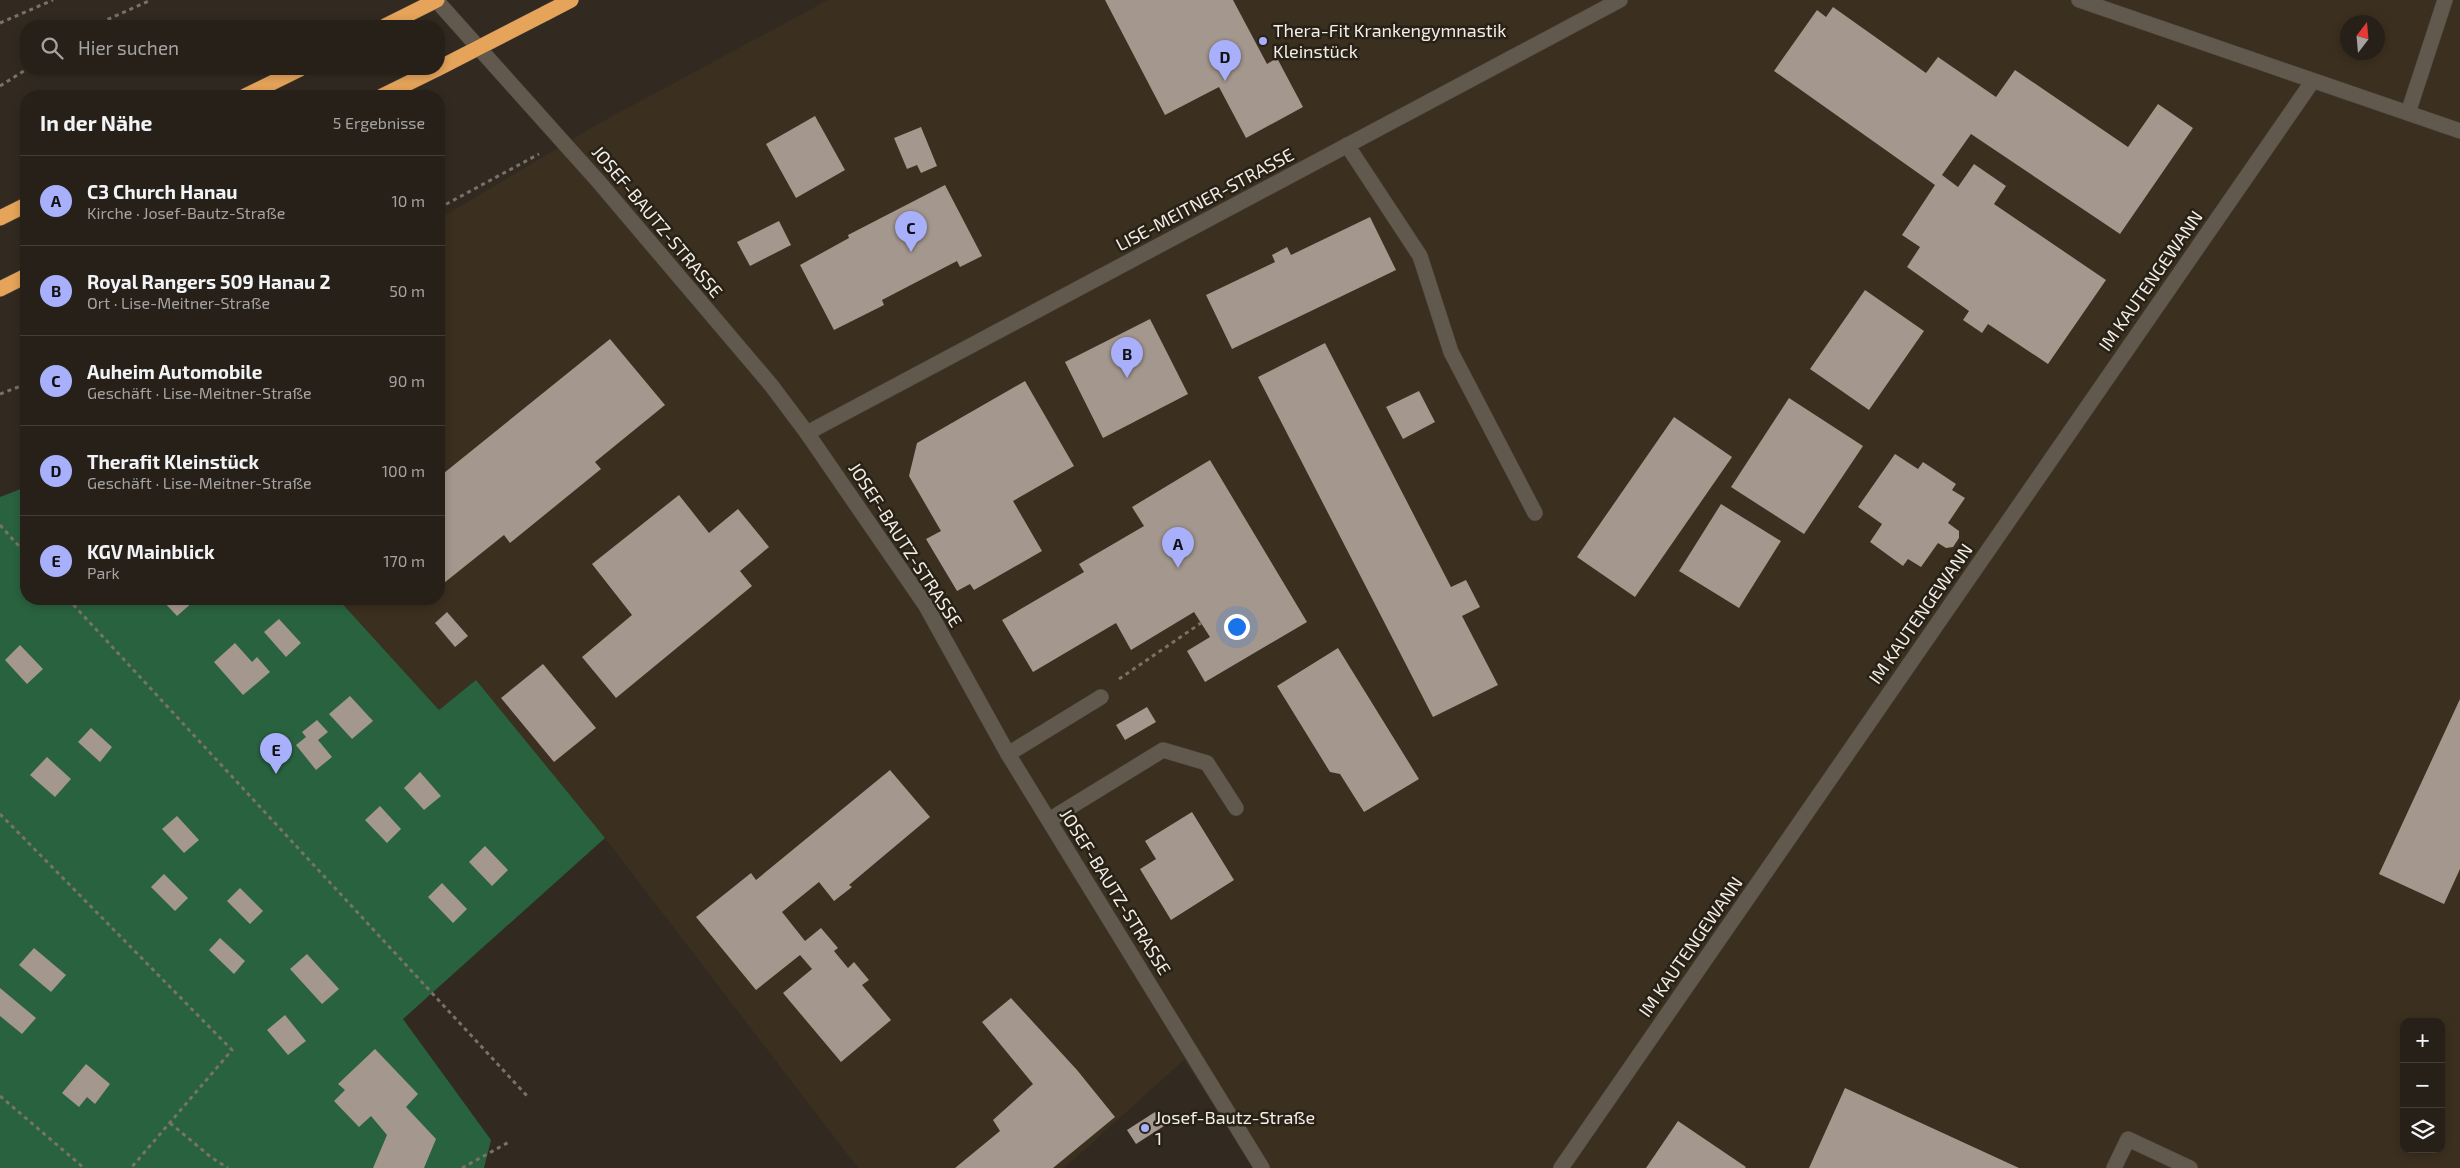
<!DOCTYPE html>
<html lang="de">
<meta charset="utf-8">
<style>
:root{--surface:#262018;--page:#322d25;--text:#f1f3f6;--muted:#a4a3a2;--line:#423e37;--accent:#a8b0fc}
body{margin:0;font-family:"Exo 2",sans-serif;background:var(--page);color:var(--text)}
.controls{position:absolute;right:15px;bottom:15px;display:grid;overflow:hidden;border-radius:10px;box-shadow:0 2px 8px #0003}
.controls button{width:45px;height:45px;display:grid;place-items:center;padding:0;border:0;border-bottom:1px solid var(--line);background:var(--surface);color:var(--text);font:25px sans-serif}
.compass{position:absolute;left:2340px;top:15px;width:45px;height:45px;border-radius:50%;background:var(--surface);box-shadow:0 2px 8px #0003;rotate:16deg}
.you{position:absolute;left:1236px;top:626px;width:18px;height:18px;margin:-12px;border:4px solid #fff;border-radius:50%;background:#1a73e8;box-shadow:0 0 0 8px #1a73e833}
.badge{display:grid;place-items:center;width:32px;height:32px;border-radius:50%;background:var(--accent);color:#111;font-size:16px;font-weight:700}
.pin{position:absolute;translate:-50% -41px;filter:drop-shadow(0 1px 2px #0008)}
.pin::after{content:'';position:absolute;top:26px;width:18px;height:15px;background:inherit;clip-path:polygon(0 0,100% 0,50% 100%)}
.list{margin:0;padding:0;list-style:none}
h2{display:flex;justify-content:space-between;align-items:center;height:65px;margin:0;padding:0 20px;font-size:21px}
h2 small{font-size:16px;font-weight:400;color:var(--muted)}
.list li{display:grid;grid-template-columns:32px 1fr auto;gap:15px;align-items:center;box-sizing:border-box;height:90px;padding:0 20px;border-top:1px solid var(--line)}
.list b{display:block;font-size:19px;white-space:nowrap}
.list p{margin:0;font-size:16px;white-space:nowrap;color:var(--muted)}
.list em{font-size:16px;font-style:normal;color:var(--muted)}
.icon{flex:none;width:28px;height:28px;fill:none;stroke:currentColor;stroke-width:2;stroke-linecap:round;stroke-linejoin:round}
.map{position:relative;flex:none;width:2460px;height:1168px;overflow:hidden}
.search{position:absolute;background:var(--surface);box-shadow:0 2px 8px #0003;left:20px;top:20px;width:425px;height:55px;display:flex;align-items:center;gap:12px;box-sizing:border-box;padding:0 18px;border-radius:20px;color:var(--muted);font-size:19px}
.panel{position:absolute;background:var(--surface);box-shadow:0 2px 8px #0003;left:20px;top:90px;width:425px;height:515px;border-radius:20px}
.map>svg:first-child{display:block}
.built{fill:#3b2f1f;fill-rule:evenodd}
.green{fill:#29623f}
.building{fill:#a4978d}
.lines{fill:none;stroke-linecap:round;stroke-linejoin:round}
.lane-casing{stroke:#4d473e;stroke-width:16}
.street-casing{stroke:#4d473e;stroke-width:16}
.highway-casing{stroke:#4d473e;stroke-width:16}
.path{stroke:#79726a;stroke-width:3;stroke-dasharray:4 4;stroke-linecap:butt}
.lane{stroke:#61594d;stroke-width:15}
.street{stroke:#61594d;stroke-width:15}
.highway{stroke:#e5a45a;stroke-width:15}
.highway-bridge-casing{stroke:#4d473e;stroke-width:16;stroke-linecap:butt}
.highway-bridge{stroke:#e5a45a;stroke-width:15}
.poi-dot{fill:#a8b0fc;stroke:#282116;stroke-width:2}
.labels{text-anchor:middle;stroke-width:5;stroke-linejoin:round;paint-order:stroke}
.poi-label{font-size:18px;fill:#f2ede7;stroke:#282116;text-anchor:start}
.street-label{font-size:18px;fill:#f2ede7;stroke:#282116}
</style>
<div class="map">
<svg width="2460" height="1168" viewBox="0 0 2460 1168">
<rect width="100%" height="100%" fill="#322a20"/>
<path class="built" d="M828 0H2460V1168H1254L1184 1060 1064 1168H858L605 838 476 681 439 710 338 599H439V219L596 125ZM2348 22H2378V52H2348ZM2404 1022H2441V1149H2404Z"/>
<path class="green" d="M26 487V599H338L439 710 476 680 605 838 403 1019 491 1140 484 1168H0V497Z"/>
<g class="building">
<path d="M1105 0H1233L1267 64 1277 58 1303 107 1246 138 1219 87 1165 115Z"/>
<path d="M1833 7 1926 73 1938 57 1996 97 2015 70 2128 147 2158 104 2193 128 2120 234 1971 134 1942 175 1958 187 1974 164 2006 186 1994 204 2106 280 2048 364 1988 324 1982 333 1963 320 1969 311 1907 267 1920 247 1902 235 1935 185 1774 71 1817 10 1826 17Z"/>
<path d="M815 116 845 170 796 198 766 144Z"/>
<path d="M921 127 937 166 921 173 917 165 907 169 894 138Z"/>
<path d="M945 185 982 256 960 267 957 261 882 300 884 305 834 330 800 265 849 238 848 235Z"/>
<path d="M1370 217 1396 270 1232 349 1206 295 1275 262 1272 255 1287 247 1291 255Z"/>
<path d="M779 221 791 245 750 266 737 242Z"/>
<path d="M1865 290 1924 331 1869 410 1810 369Z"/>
<path d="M1150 319 1188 394 1103 438 1065 362Z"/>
<path d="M610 339 665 405 595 462 601 469 510 543 504 535 439 587V477Z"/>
<path d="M1325 343 1451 587 1466 580 1480 607 1462 616 1498 685 1433 717 1258 377Z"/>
<path d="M1025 381 1074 466 1013 501 1042 551 974 590 970 584 957 591 926 539 941 531 909 476 917 443Z"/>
<path d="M1419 391 1435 422 1403 439 1386 407Z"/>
<path d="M1789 398 1863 446 1804 534 1731 487Z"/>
<path d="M1674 417 1732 457 1635 597 1577 557Z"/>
<path d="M1895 454 1918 469 1923 462 1956 484 1952 490 1965 498 1948 523 1959 531V538L1953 547 1946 548 1938 543 1921 567 1908 559 1903 566 1870 542 1882 524 1858 507Z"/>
<path d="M1210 460 1307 622 1205 682 1187 651 1210 637 1194 612 1131 650 1116 623 1033 672 1002 620 1084 572 1079 564 1144 526 1132 507Z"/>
<path d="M679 495 709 533 738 509 769 547 740 571 752 586 616 698 582 657 632 615 592 564Z"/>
<path d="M1721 504 1781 541 1739 608 1679 571Z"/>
<path d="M161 599H190L193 602 177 616Z"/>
<path d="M447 612 468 636 455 647 435 623Z"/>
<path d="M279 619 301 643 286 657 264 632Z"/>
<path d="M235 643 252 662 257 657 270 672 243 695 214 662Z"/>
<path d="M20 645 43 669 27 684 5 660Z"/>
<path d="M1338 648 1419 779 1364 812 1340 774 1330 772 1277 686Z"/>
<path d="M543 664 596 728 554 762 501 698Z"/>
<path d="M350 696 373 721 352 739 329 714Z"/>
<path d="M2460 699V869L2444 904 2379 874Z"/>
<path d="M1147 707 1156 722 1125 740 1116 725Z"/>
<path d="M317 720 328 732 318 740 332 757 316 770 296 745 306 737 302 732Z"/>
<path d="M91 728 112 747 100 762 78 742Z"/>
<path d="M47 757 71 779 55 797 30 775Z"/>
<path d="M890 770 930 817 849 885 852 887 834 901 819 882 782 912 805 941 821 928 838 948 834 951 848 968 854 962 869 980 862 985 891 1020 841 1062 783 993 812 969 800 955 756 990 696 917 751 873 756 880Z"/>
<path d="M420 772 441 796 424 810 404 788Z"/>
<path d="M380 806 401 829 387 843 365 820Z"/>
<path d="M1192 812 1234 880 1171 920 1140 869 1156 859 1145 841Z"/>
<path d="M177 816 199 840 184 853 162 829Z"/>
<path d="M485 846 508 870 492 886 469 862Z"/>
<path d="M164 874 188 898 175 911 151 887Z"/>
<path d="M442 883 467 909 453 923 428 897Z"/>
<path d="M240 888 263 911 250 924 227 901Z"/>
<path d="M220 938 245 961 234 974 209 950Z"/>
<path d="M34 948 66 975 51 992 19 965Z"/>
<path d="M307 954 339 989 322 1004 290 969Z"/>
<path d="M0 988 36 1018 22 1034 0 1016Z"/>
<path d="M1011 998 1077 1070 1115 1117 1053 1168H955L1000 1131 993 1120 1033 1084 982 1022Z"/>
<path d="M285 1015 306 1041 288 1055 267 1030Z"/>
<path d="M375 1049 418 1094 406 1107 436 1139 424 1168H373L387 1135 371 1116 359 1127 334 1101 345 1090 338 1084Z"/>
<path d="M86 1064 110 1084 95 1104 87 1097 79 1107 62 1093Z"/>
<path d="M1845 1088 2019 1168H1809Z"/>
<path d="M1155 1112 1164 1126 1136 1144 1127 1130Z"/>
<path d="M1678 1121 1746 1167 1745 1168H1646Z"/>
</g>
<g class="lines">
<g class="lane-casing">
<g id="lane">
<path d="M2408 113 2445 0"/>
<path d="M1347 145 1420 256 1451 352 1535 513"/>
<path d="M1008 754 1101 697"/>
<path d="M1049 820 1163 750 1207 763 1236 808"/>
<path d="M2114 1168 2128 1139 2190 1168"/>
</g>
</g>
<g class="street-casing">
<g id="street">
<path d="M436 0 598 181 771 385 807 433 926 606 1008 754 1262 1168"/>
<path d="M2079 0 2460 131"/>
<path d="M807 433 1620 0"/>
<path d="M1561 1168 2312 82"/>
</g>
</g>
<g class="highway-casing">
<g id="highway">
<path d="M546 13 571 0"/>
<path d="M245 96 300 69"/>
<path d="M382 96 437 69"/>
<path d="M0 218 26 205"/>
<path d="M0 289 26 276"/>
</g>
</g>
<g class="path">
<path d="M0 23 53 0"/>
<path d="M93 26 151 0"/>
<path d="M0 86 27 69"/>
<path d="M439 208 539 154"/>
<path d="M0 394 26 384"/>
<path d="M0 525 26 554"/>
<path d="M68 599 528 1097"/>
<path d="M1119 679 1201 623"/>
<path d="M0 814 232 1050 131 1168"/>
<path d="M0 1096 84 1168"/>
<path d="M170 1123 212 1158 228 1168"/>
<path d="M462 1168 509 1142"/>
</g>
<use href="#lane" class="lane"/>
<use href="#street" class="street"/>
<use href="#highway" class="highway"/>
<g class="highway-bridge-casing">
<g id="highway-bridge">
<path d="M385 26 437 0"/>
<path d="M439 68 546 13"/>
</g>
</g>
<use href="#highway-bridge" class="highway-bridge"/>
</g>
<g class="poi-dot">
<circle cx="1263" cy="41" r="5"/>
<circle cx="1145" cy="1128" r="5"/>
</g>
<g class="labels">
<g class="poi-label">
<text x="1273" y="37">Thera-Fit Krankengymnastik<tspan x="1273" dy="21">Kleinstück</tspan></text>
<text x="1155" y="1124">Josef-Bautz-Straße<tspan x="1155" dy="21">1</tspan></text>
</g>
<g class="street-label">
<text transform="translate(1205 200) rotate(-28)" y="6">LISE-MEITNER-STRASSE</text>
<text transform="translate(657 222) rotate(50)" y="6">JOSEF-BAUTZ-STRASSE</text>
<text transform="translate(2151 281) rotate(-55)" y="6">IM KAUTENGEWANN</text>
<text transform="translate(905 545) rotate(57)" y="6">JOSEF-BAUTZ-STRASSE</text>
<text transform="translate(1921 614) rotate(-55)" y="6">IM KAUTENGEWANN</text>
<text transform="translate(1115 892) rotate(58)" y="6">JOSEF-BAUTZ-STRASSE</text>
<text transform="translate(1691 947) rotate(-55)" y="6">IM KAUTENGEWANN</text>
</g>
</g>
</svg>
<div class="controls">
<button>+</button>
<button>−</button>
<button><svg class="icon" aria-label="layers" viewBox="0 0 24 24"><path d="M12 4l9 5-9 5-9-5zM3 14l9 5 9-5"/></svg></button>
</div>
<svg class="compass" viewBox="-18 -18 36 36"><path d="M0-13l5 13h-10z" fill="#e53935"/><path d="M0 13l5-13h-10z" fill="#a4a3a2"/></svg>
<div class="you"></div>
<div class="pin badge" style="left:1178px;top:568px">A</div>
<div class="pin badge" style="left:1127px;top:378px">B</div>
<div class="pin badge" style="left:911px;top:252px">C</div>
<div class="pin badge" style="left:1225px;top:81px">D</div>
<div class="pin badge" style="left:276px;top:774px">E</div>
<div class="search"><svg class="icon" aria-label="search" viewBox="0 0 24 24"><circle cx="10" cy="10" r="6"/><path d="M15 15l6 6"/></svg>Hier suchen</div>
<section class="panel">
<h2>In der Nähe<small>5 Ergebnisse</small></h2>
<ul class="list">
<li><span class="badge">A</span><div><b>C3 Church Hanau</b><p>Kirche · Josef-Bautz-Straße</p></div><em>10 m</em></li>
<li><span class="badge">B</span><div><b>Royal Rangers 509 Hanau 2</b><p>Ort · Lise-Meitner-Straße</p></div><em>50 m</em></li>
<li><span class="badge">C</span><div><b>Auheim Automobile</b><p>Geschäft · Lise-Meitner-Straße</p></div><em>90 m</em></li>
<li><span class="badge">D</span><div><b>Therafit Kleinstück</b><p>Geschäft · Lise-Meitner-Straße</p></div><em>100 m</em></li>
<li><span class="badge">E</span><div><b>KGV Mainblick</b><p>Park</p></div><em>170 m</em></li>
</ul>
</section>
</div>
